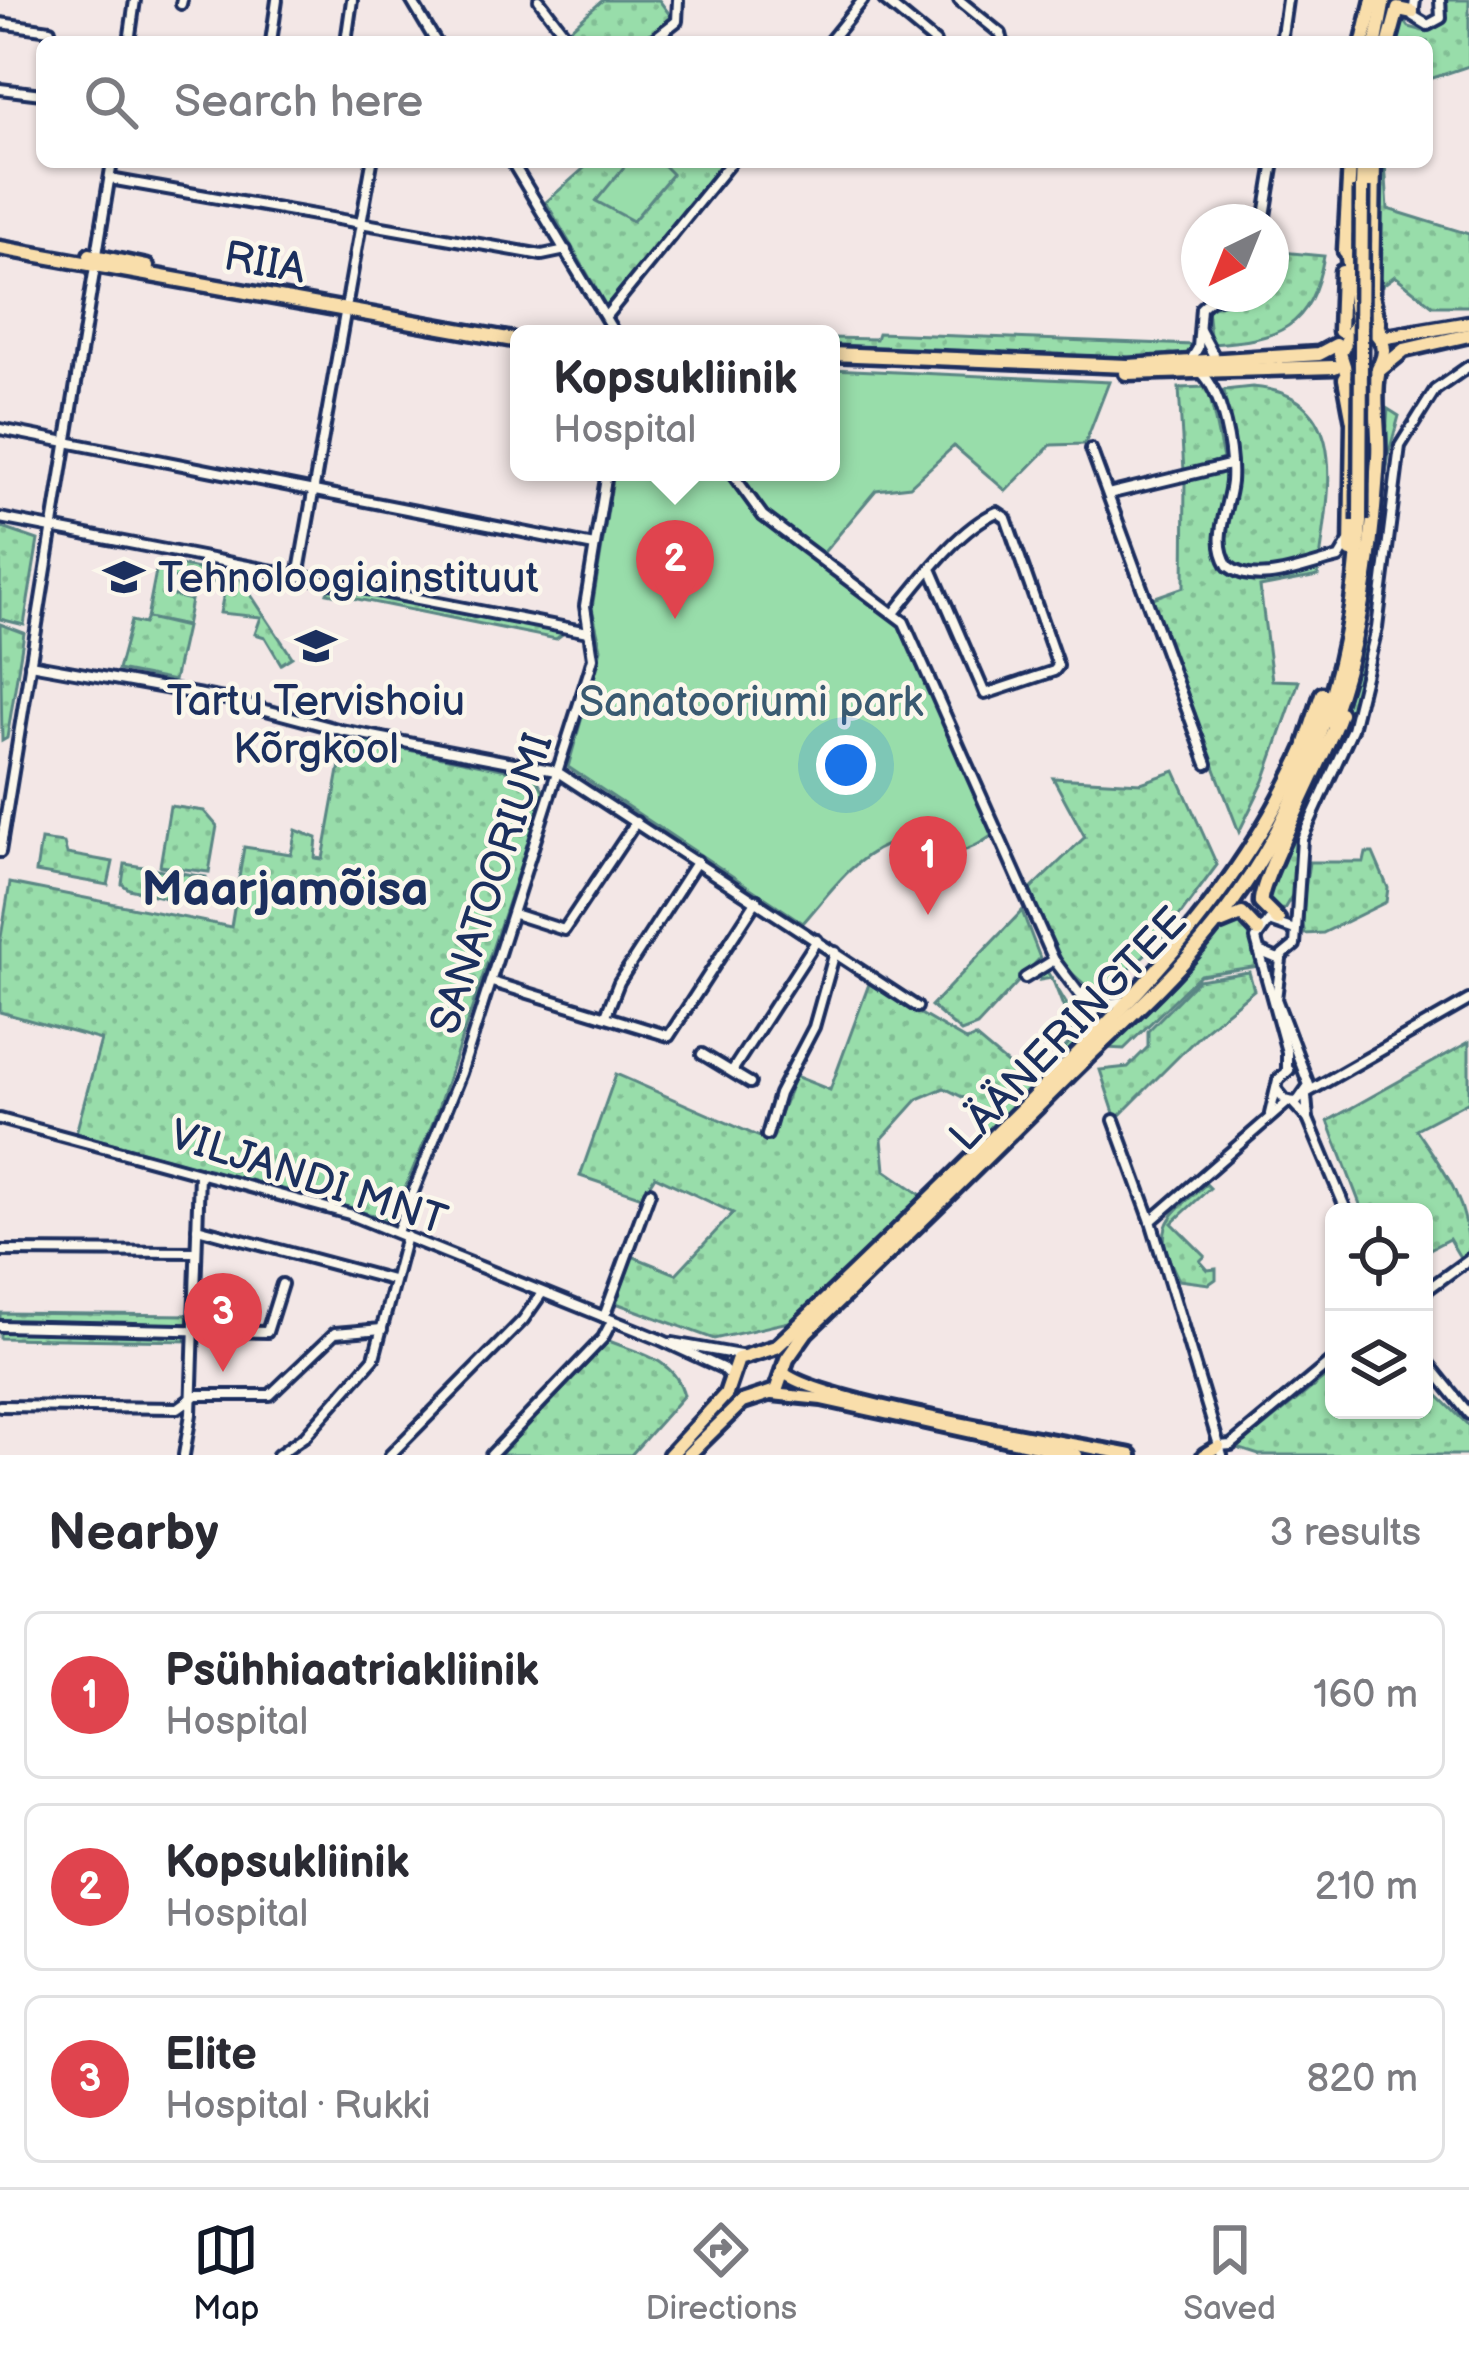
<!DOCTYPE html>
<meta charset="utf-8">
<style>
:root{--surface:#fff;--page:#f2f2f3;--text:#2b2b33;--muted:#7c7c81;--line:#e1e1e2;--accent:#111827}
body{margin:0;font-family:"Balsamiq Sans",sans-serif;background:var(--page);color:var(--text)}
.controls{position:absolute;right:36px;bottom:36px;display:grid;overflow:hidden;border-radius:18px;box-shadow:0 3px 9px #0004}
.controls button{width:108px;height:108px;display:grid;place-items:center;padding:0;border:0;border-bottom:3px solid var(--line);background:var(--surface);color:var(--text);font:60px sans-serif}
.compass{position:absolute;left:1181px;top:204px;width:108px;height:108px;border-radius:50%;background:var(--surface);box-shadow:0 3px 9px #0004;rotate:223deg}
.you{position:absolute;left:846px;top:765px;width:42px;height:42px;margin:-30px;border:9px solid #fff;border-radius:50%;background:#1a73e8;box-shadow:0 0 0 18px #1a73e833}
.badge{display:grid;place-items:center;width:78px;height:78px;border-radius:50%;background:var(--accent);color:#fff;font-size:39px;font-weight:700}
.pin{position:absolute;translate:-50% -99px;filter:drop-shadow(0 3px 6px #0008)}
.pin::after{content:'';position:absolute;top:63px;width:42px;height:36px;background:inherit;clip-path:polygon(0 0,100% 0,50% 100%)}
.popup{position:absolute;left:510px;top:325px;width:330px;height:156px;box-sizing:border-box;display:grid;place-content:center;border-radius:18px;background:var(--surface);filter:drop-shadow(0 3px 9px #0005);font-size:39px;white-space:nowrap;color:var(--muted)}
.popup b{font-size:45px;color:var(--text)}
.popup::after{content:'';position:absolute;left:50%;top:100%;margin-left:-24px;border:24px solid transparent;border-top-color:var(--surface)}
.list{margin:0;padding:0;list-style:none}
h2{display:flex;justify-content:space-between;align-items:center;height:156px;margin:0;padding:0 48px;font-size:51px}
h2 small{font-size:39px;font-weight:400;color:var(--muted)}
.list li{display:grid;grid-template-columns:78px 1fr auto;gap:36px;align-items:center;box-sizing:border-box;height:168px;margin:0 24px 24px;padding:0 24px;border:3px solid var(--line);border-radius:18px}
.list b{display:block;font-size:45px;white-space:nowrap}
.list p{margin:0;font-size:39px;white-space:nowrap;color:var(--muted)}
.list em{font-size:39px;font-style:normal;color:var(--muted)}
.icon{flex:none;width:66px;height:66px;fill:none;stroke:currentColor;stroke-width:2;stroke-linecap:round;stroke-linejoin:round}
.map{position:relative;flex:none;width:1469px;height:1455px;overflow:hidden}
.search{position:absolute;background:var(--surface);box-shadow:0 3px 9px #0004;left:36px;right:36px;top:36px;height:132px;display:flex;align-items:center;gap:30px;box-sizing:border-box;padding:0 42px;border-radius:18px;color:var(--muted);font-size:45px}
.sheet{height:732px;background:var(--surface)}
nav{display:flex;justify-content:space-around;align-items:center;box-sizing:border-box;height:168px;border-top:3px solid var(--line);background:var(--surface);font-size:33px;color:var(--muted)}
nav a{display:grid;justify-items:center;gap:6px}
nav .on{color:var(--accent)}
.map>svg:first-child{display:block}
.grass{fill:url(#grass-dots);stroke:#5a8684;stroke-width:3}
.green{fill:#98ddaa;stroke:#5a8684;stroke-width:3}
.lines{fill:none;stroke-linecap:round;stroke-linejoin:round}
.minor-casing{stroke:#1b2f5e;stroke-width:16}
.major-casing{stroke:#1b2f5e;stroke-width:20}
.highway-casing{stroke:#1b2f5e;stroke-width:21}
.minor{stroke:#fbf7ec;stroke-width:8}
.major{stroke:#f9deab;stroke-width:10}
.highway{stroke:#f9deab;stroke-width:12}
.highway-bridge-casing{stroke:#1b2f5e;stroke-width:21;stroke-linecap:butt}
.highway-bridge{stroke:#f9deab;stroke-width:12}
.labels{text-anchor:middle;stroke-width:9;stroke-linejoin:round;paint-order:stroke}
.street-label{font-size:42px;fill:#1b2f5e;stroke:#fbf7ec}
.poi-label{font-size:42px;fill:#1b2f5e;stroke:#fbf7ec;text-anchor:start}
.park-label{font-size:42px;fill:#3a5a71;stroke:#fbf7ec}
.quarter-label{font-size:48px;font-weight:bold;fill:#1b2f5e;stroke:#fbf7ec}
</style>
<div class="map">
<svg width="1469" height="1455" viewBox="0 0 1469 1455">
<defs>
<pattern id="grass-dots" width="8" height="8" patternUnits="userSpaceOnUse" patternTransform="scale(3)"><rect width="8" height="8" fill="#98ddaa"/><path d="M2 2h.1M6 6h.1" fill="none" stroke="#82be95" stroke-width="1.8" stroke-linecap="round"/></pattern>
</defs>
<rect width="100%" height="100%" fill="#f3e7e6"/>
<filter id="ink" filterUnits="userSpaceOnUse"><feTurbulence type="fractalNoise" baseFrequency=".00833" numOctaves="2"/><feDisplacementMap in="SourceGraphic" scale="24" xChannelSelector="R" yChannelSelector="G"/><feConvolveMatrix kernelMatrix="1 2 1 2 8 2 1 2 1" color-interpolation-filters="sRGB"/></filter>
<g filter="url(#ink)">
<g class="grass">
<path d="M603 0H659L673 19 643 42H579L569 30Z"/>
<path d="M1447 0H1469V66L1427 80V42H1391L1401 16 1409 27 1427 32 1445 23Z"/>
<path d="M591 162H723L606 306 546 202Z"/>
<path d="M1376 162H1385L1388 209 1469 234V306H1433L1395 276 1376 290Z"/>
<path d="M1271 251 1324 256C1311 329 1279 340 1211 344L1207 309 1249 294H1271Z"/>
<path d="M878 333 1193 345 1194 350 1178 358H1010L831 344V338L876 339Z"/>
<path d="M1208 387 1223 459 1184 472 1179 388Z"/>
<path d="M1252 387C1358 395 1326 500 1318 576L1260 587 1272 680 1299 681 1264 781 1239 832 1150 599 1184 587 1185 481 1235 469 1224 390Z"/>
<path d="M1388 409 1399 416 1389 452 1355 706 1300 832 1293 894 1284 909 1274 910 1265 900C1276 846 1313 801 1332 748 1371 641 1379 521 1388 409Z"/>
<path d="M0 527 38 540 24 625 0 619Z"/>
<path d="M158 561 218 573 216 583 206 581 203 586 201 580 179 575 176 580 164 573 163 593 191 600 186 626 148 618 186 627 174 681 118 670 131 621 144 624 147 618Z"/>
<path d="M228 574 241 580 292 657 281 664 265 637 255 634 261 617 220 613Z"/>
<path d="M330 586 565 632 556 639 327 593Z"/>
<path d="M0 624 24 633 7 738 2 741Z"/>
<path d="M345 737 535 776 545 793 434 1120 391 1220 76 1133 101 1040 0 1012V943L10 883 231 927 244 847 291 854 296 830 317 838 315 858 323 859Z"/>
<path d="M1175 771 1217 865 1166 934 1100 998 1065 967 1029 891 1085 837 1053 778 1141 783Z"/>
<path d="M170 806 204 811 217 826 209 872 160 866Z"/>
<path d="M41 840 64 843 67 854 113 862 108 885 36 872Z"/>
<path d="M1366 853H1373L1388 888 1386 902 1323 933 1305 934 1301 917 1309 862H1364Z"/>
<path d="M125 864 206 877V901L199 906 129 889 122 884Z"/>
<path d="M1022 911 1040 958 977 1026 961 1032 931 1006Z"/>
<path d="M1239 920 1253 933 1259 966 1200 975 1124 1049 1105 1048 1163 996 1228 923Z"/>
<path d="M1045 968 1085 1035 983 1139 985 1131 966 1099 944 1088 918 1099 882 1139 885 1170 924 1197 789 1322 714 1339 616 1303 632 1256 676 1274 733 1213 655 1176 642 1197 580 1176 616 1074 769 1141 795 1076 830 1090 869 984 967 1041 975 1037 1031 1084 1075 1037 1052 978 1040 980Z"/>
<path d="M1249 972 1254 990 1207 1028 1116 1119 1100 1070 1128 1067 1148 1047V1031L1198 980Z"/>
<path d="M1469 1042V1101L1416 1129C1444 1170 1469 1202 1469 1253L1461 1259 1449 1239 1424 1252V1212H1363L1328 1121Z"/>
<path d="M1206 1184 1210 1188 1172 1223 1205 1256 1200 1261 1208 1270 1216 1269V1279L1209 1284 1179 1280C1151 1227 1165 1219 1206 1184Z"/>
<path d="M0 1313 191 1315V1341L0 1338Z"/>
<path d="M609 1341C641 1354 675 1359 684 1395L631 1455H500Z"/>
<path d="M1334 1370V1410H1424V1382L1469 1426V1455H1259L1237 1448Z"/>
</g>
<g class="green">
<path d="M628 162H660L672 174 633 221 596 201Z"/>
<path d="M831 369 1109 382 1085 444 1051 445 1006 491 954 446 910 486 876 490 820 557 896 617 994 834C937 877 928 829 887 845 852 859 827 896 803 923L568 767 601 649 592 608 614 472H831Z"/>
</g>
<g class="lines">
<g class="minor-casing">
<g id="minor">
<path d="M411 0 436 42"/>
<path d="M539 0 571 42"/>
<path d="M884 0 935 42"/>
<path d="M959 0 1001 34 1003 42"/>
<path d="M1415 0 1413 16 1428 25 1441 18 1440 0"/>
<path d="M181 4 182 0"/>
<path d="M0 23 50 30 52 42"/>
<path d="M129 42 135 0"/>
<path d="M271 42 277 0"/>
<path d="M346 42 352 0"/>
<path d="M650 42 677 21 678 0"/>
<path d="M829 42 863 0"/>
<path d="M1281 42 1287 0"/>
<path d="M0 89 42 94"/>
<path d="M512 162 615 334"/>
<path d="M110 179 542 255 566 250"/>
<path d="M1264 222 1274 162"/>
<path d="M606 316 731 162"/>
<path d="M1200 330 1215 358"/>
<path d="M1189 363 1198 348 1201 308 1211 299 1239 294"/>
<path d="M1201 372C1223 393 1233 452 1231 482 1228 511 1211 539 1228 566 1256 589 1307 565 1339 558L1348 543"/>
<path d="M0 429 594 546"/>
<path d="M1091 449 1207 764"/>
<path d="M731 472 763 516 904 622 1054 960 1094 1013 1098 1033"/>
<path d="M1108 494 1229 465"/>
<path d="M0 518 588 632"/>
<path d="M298 577 372 162"/>
<path d="M895 612C921 580 959 528 997 512L1006 518 1058 666 1054 671 985 694 932 571"/>
<path d="M30 664 225 699 341 730 556 771 917 1007"/>
<path d="M0 852 112 162"/>
<path d="M514 914 564 930 636 822"/>
<path d="M1259 951 1278 959 1295 945 1302 839 1352 729 1377 628 1400 446 1435 390 1469 366"/>
<path d="M1025 978 1054 960"/>
<path d="M492 982 669 1036 757 900"/>
<path d="M1084 992 1102 1005 1124 1001"/>
<path d="M606 1015 619 982 697 861"/>
<path d="M702 1054 750 1083"/>
<path d="M732 1071 817 940"/>
<path d="M1287 1071V1052L1256 939 1269 921 1292 929"/>
<path d="M1277 1090 1286 1101 1297 1102 1309 1085 1276 999 1281 960"/>
<path d="M1308 1092 1469 1000"/>
<path d="M1293 1103 1308 1119 1306 1096"/>
<path d="M1270 1114 1278 1080 1289 1070"/>
<path d="M0 1119 349 1214 659 1339 722 1368 732 1378"/>
<path d="M1308 1119 1347 1212"/>
<path d="M1114 1120 1151 1221 1222 1455"/>
<path d="M767 1135 779 1094 814 1027 835 952"/>
<path d="M1151 1221 1289 1101"/>
<path d="M197 1228 392 1280"/>
<path d="M397 1232 461 1073 589 672 593 658 585 606 607 472"/>
<path d="M0 1251 196 1252"/>
<path d="M1424 1292 1469 1259"/>
<path d="M604 1317 650 1192"/>
<path d="M0 1326 267 1332 282 1284"/>
<path d="M673 1343 740 1355"/>
<path d="M1424 1358 1469 1414"/>
<path d="M0 1406 178 1408 196 1395H270L335 1333 382 1329"/>
<path d="M1219 1446 1231 1445 1334 1359"/>
<path d="M184 1455 191 1414 199 1174"/>
<path d="M278 1455 305 1436 374 1358 406 1236"/>
<path d="M390 1455 523 1320 542 1293"/>
<path d="M491 1455 603 1338 612 1321"/>
</g>
</g>
<g class="major-casing">
<g id="major">
<path d="M782 1371C812 1403 1072 1443 1131 1455"/>
<path d="M772 1394 822 1399 1077 1455"/>
<path d="M1204 1455 1219 1446"/>
</g>
</g>
<g class="highway-casing">
<g id="highway">
<path d="M1363 42 1373 0"/>
<path d="M1376 42 1384 0"/>
<path d="M1389 42 1398 9 1412 12"/>
<path d="M1374 162 1372 295 1380 330"/>
<path d="M1362 187 1363 162"/>
<path d="M1346 244 1357 322 1340 353 1346 372"/>
<path d="M0 248 519 341"/>
<path d="M1345 251 1350 162"/>
<path d="M90 255 147 267"/>
<path d="M1354 328 1368 327C1384 338 1389 351 1378 368"/>
<path d="M1340 331 1342 272"/>
<path d="M1387 337 1469 323"/>
<path d="M831 354 1128 366 1319 354 1336 345"/>
<path d="M1126 373 1335 367"/>
<path d="M1370 378 1404 350 1469 335"/>
<path d="M1345 379 1353 422 1351 551"/>
<path d="M1330 722C1362 636 1372 548 1378 458 1380 432 1373 400 1378 375"/>
<path d="M1306 743 1322 694"/>
<path d="M1278 920 1261 903C1257 884 1328 751 1340 713"/>
<path d="M1220 923 1242 914 1258 931"/>
<path d="M670 1455 726 1394 738 1359 776 1347 791 1333C875 1253 958 1173 1040 1091 1148 985 1248 880 1309 739"/>
<path d="M688 1455 742 1402 776 1391 787 1359 806 1332C894 1248 981 1163 1067 1077 1112 1032 1161 990 1202 941 1301 825 1353 672 1360 521"/>
</g>
</g>
<use href="#minor" class="minor"/>
<use href="#major" class="major"/>
<use href="#highway" class="highway"/>
<g class="highway-bridge-casing">
<path id="highway-bridge" d="M1360 521 1362 187"/>
</g>
<use href="#highway-bridge" class="highway-bridge"/>
</g>
</g>
<defs>
<g id="university-bare" transform="scale(3.24)"><path d="M0-5L7-2L0 1L-7-2ZM-4 1L0 2.5L4 1V4Q0 6-4 4Z" fill="#1b2f5e" stroke="#fbf7ec" stroke-width="2.5" paint-order="stroke"/></g>
</defs>
<g fill-rule="evenodd">
<use href="#university-bare" x="124" y="577"/>
<use href="#university-bare" x="316" y="646"/>
</g>
<g class="labels">
<g class="street-label">
<text transform="translate(265 261) rotate(10)" y="15">RIIA</text>
<text transform="translate(490 883) rotate(-72)" y="15">SANATOORIUMI</text>
<text transform="translate(1067 1028) rotate(-46)" y="15">LÄÄNERINGTEE</text>
<text transform="translate(309 1176) rotate(18)" y="15">VILJANDI MNT</text>
</g>
<g class="poi-label">
<text x="158" y="592">Tehnoloogiainstituut</text>
<text x="316" y="715" text-anchor="middle">Tartu Tervishoiu<tspan x="316" dy="48">Kõrgkool</tspan></text>
</g>
<g class="park-label">
<text x="751" y="716">Sanatooriumi park</text>
</g>
<g class="quarter-label">
<text x="285" y="905">Maarjamõisa</text>
</g>
</g>
</svg>
<div class="controls">
<button><svg class="icon" aria-label="locate" viewBox="0 0 24 24"><circle cx="12" cy="12" r="6"/><path d="M12 2v4M12 18v4M2 12h4M18 12h4"/></svg></button>
<button><svg class="icon" aria-label="layers" viewBox="0 0 24 24"><path d="M12 4l9 5-9 5-9-5zM3 14l9 5 9-5"/></svg></button>
</div>
<svg class="compass" viewBox="-18 -18 36 36"><path d="M0-13l5 13h-10z" fill="#e53935"/><path d="M0 13l5-13h-10z" fill="#7c7c81"/></svg>
<div class="you"></div>
<div class="pin badge" style="left:928px;top:915px;background:#e0444e">1</div>
<div class="pin badge" style="left:675px;top:619px;background:#e0444e">2</div>
<div class="popup"><b>Kopsukliinik</b>Hospital</div>
<div class="pin badge" style="left:223px;top:1372px;background:#e0444e">3</div>
<div class="search"><svg class="icon" aria-label="search" viewBox="0 0 24 24"><circle cx="10" cy="10" r="6"/><path d="M15 15l6 6"/></svg>Search here</div>
</div>
<section class="sheet">
<h2>Nearby<small>3 results</small></h2>
<ul class="list">
<li><span class="badge" style="background:#e0444e">1</span><div><b>Psühhiaatriakliinik</b><p>Hospital</p></div><em>160 m</em></li>
<li><span class="badge" style="background:#e0444e">2</span><div><b>Kopsukliinik</b><p>Hospital</p></div><em>210 m</em></li>
<li><span class="badge" style="background:#e0444e">3</span><div><b>Elite</b><p>Hospital · Rukki</p></div><em>820 m</em></li>
</ul>
</section>
<nav>
<a class="on"><svg class="icon" aria-label="map" viewBox="0 0 24 24"><path d="M3 6l6-2 6 2 6-2v14l-6 2-6-2-6 2zM9 4v14M15 6v14"/></svg>Map</a>
<a><svg class="icon" aria-label="directions" viewBox="0 0 24 24"><path d="M12 3l9 9-9 9-9-9zM9 14v-3h6M13 9l2 2-2 2"/></svg>Directions</a>
<a><svg class="icon" aria-label="saved" viewBox="0 0 24 24"><path d="M7 4h10v16l-5-4-5 4z"/></svg>Saved</a>
</nav>
